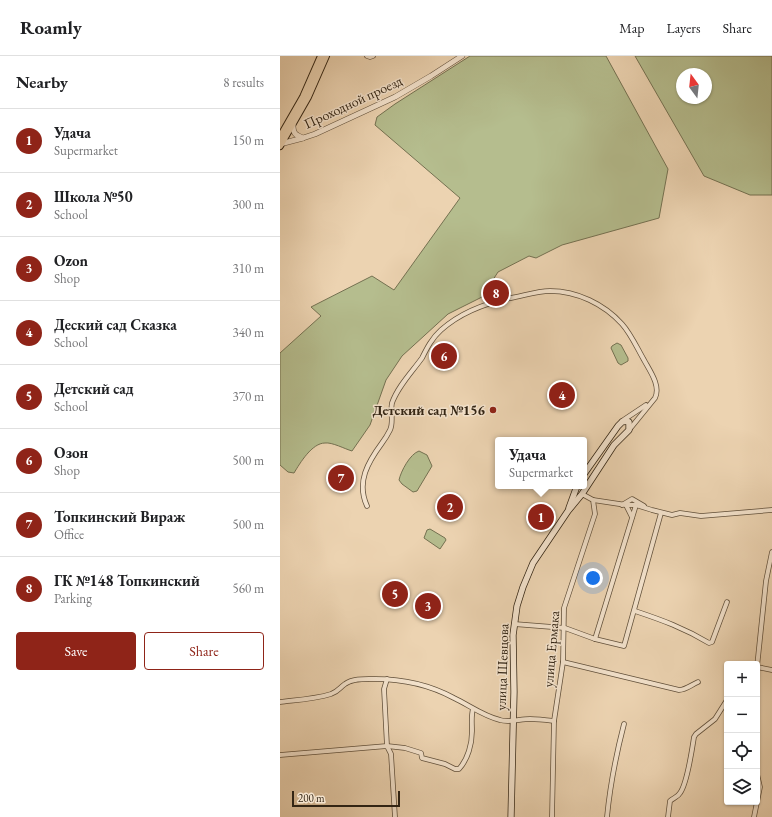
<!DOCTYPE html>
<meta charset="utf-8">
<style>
:root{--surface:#fff;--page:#f6f6f6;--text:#202124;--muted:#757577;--line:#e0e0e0;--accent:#8f2418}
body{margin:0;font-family:"EB Garamond",serif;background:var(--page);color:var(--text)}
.controls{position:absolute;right:12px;bottom:12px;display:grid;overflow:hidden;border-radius:4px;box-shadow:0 1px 3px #0004}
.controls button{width:36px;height:36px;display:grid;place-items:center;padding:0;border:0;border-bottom:1px solid var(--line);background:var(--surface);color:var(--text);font:20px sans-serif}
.compass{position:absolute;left:396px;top:12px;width:36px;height:36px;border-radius:50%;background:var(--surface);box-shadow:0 1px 3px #0004;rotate:345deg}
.scale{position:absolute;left:12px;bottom:10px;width:108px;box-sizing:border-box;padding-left:4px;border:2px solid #332514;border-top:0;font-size:11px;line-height:14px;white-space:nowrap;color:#332514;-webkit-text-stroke:3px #f3e2cc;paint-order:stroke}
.you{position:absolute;left:313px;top:522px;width:14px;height:14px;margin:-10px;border:3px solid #fff;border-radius:50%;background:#1a73e8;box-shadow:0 0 0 6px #1a73e833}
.badge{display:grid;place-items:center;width:26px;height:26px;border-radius:50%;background:var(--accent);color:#fff;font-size:13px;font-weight:700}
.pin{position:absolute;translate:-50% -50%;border:2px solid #fff;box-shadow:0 1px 4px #0006}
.popup{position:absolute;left:215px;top:381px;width:92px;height:52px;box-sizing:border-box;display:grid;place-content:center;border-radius:4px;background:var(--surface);filter:drop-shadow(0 1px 3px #0005);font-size:13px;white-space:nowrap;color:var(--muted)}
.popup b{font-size:15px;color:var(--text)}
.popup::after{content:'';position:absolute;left:50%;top:100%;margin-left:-8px;border:8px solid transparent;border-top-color:var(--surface)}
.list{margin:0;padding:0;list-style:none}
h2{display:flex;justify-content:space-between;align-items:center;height:52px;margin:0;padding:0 16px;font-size:17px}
h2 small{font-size:13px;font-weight:400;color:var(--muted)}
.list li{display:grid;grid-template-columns:26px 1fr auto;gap:12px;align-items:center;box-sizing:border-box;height:64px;padding:0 16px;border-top:1px solid var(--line)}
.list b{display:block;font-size:15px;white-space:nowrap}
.list p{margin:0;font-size:13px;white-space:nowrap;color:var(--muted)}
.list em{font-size:13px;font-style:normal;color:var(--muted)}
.actions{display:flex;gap:8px;padding:12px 16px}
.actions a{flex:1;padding:9px 0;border:1px solid var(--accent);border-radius:4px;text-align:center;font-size:14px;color:var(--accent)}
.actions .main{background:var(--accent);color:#fff}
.icon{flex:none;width:22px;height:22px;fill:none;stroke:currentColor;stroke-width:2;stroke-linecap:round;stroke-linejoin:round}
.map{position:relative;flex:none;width:492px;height:761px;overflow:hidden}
header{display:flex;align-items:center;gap:24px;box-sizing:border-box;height:56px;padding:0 20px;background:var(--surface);border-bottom:1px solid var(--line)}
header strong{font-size:19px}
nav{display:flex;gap:22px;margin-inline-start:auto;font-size:14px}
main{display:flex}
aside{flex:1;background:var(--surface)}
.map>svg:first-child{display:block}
.green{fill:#b5bd8e;stroke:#747151;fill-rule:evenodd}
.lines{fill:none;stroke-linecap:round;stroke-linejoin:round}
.minor-casing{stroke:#61503b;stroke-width:5.5}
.tertiary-casing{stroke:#61503b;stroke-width:6}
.secondary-casing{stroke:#332514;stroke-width:7}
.primary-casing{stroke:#332514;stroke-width:8}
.minor{stroke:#f3e2cc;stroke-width:4}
.tertiary{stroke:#f3e2cc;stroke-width:5}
.secondary{stroke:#f3e2cc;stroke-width:5.5}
.primary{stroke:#ecd3b1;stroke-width:6}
.poi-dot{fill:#8f2418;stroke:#f3e2cc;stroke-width:1.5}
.labels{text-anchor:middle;stroke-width:3;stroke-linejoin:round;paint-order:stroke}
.street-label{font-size:14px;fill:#332514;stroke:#f3e2cc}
.poi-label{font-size:14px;font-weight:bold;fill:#332514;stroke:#f3e2cc;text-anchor:end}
</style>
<header>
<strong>Roamly</strong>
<nav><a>Map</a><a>Layers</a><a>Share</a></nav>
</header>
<main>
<aside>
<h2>Nearby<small>8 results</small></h2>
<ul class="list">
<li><span class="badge">1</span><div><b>Удача</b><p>Supermarket</p></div><em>150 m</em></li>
<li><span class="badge">2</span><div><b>Школа №50</b><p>School</p></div><em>300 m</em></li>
<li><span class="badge">3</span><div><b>Ozon</b><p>Shop</p></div><em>310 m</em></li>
<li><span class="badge">4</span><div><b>Деский сад Сказка</b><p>School</p></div><em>340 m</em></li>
<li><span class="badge">5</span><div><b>Детский сад</b><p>School</p></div><em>370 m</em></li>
<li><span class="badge">6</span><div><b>Озон</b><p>Shop</p></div><em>500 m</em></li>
<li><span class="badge">7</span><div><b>Топкинский Вираж</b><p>Office</p></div><em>500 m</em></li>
<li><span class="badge">8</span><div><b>ГК №148 Топкинский</b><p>Parking</p></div><em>560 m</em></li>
</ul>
<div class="actions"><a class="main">Save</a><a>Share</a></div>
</aside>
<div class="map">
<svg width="492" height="761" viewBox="0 0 492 761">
<rect width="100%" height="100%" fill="#ecd3b1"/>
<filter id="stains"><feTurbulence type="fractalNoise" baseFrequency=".005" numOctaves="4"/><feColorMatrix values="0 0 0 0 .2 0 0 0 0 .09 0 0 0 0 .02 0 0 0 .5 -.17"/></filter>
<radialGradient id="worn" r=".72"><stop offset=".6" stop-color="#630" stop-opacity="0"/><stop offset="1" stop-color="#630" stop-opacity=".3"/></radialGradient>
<g class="green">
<path d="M190 0H326L388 113 379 162 282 189 256 202 249 200 218 216 202 241 168 258 122 300 106 324 90 369 72 395C65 393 52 386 45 387 32 387 20 407 14 417L8 416 0 409V297L41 260 31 251 92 220 114 234 180 142 95 69 97 61 115 48Z"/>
<path d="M355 0H492V139H470L424 120ZM402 18H426V42H402Z"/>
<path d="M337 287 341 289 348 302V305L341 309 338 307 331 292 332 290Z"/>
<path d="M139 395 147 399 152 410 137 435 133 436 122 428 119 424C121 415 130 398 139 395Z"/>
<path d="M150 473 165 482 166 484 160 493 144 482 147 474Z"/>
</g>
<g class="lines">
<g class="minor-casing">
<g id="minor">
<path d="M87 0 90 1 93 0"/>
<path d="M342 365 366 349"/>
<path d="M313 444 346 449H356L372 454 392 459 400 457 421 460 492 454"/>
<path d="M342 449 352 443 364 450"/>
<path d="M346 449 352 461"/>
<path d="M87 450C76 426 88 406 102 387 105 383 108 378 110 374 114 366 110 356 112 347 118 330 132 316 142 302 147 292 152 282 161 274 180 257 206 247 231 242 243 240 257 235 270 235 297 235 324 248 342 268 351 278 357 292 364 304 370 315 381 330 375 342L349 374"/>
<path d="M355 555C382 564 404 572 429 587L432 586 447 546"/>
<path d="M234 568 285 572 315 583 344 590 381 457"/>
<path d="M315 583 356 449"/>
<path d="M283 606 399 634C406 634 411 629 418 626"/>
<path d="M477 611 486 525 492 496"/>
<path d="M477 611 492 614"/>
<path d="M107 623 104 633 107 690 111 698 115 761"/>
<path d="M0 646C17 644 35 643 51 638 59 635 59 632 65 628 73 622 86 623 95 623 122 623 150 629 174 642 189 649 203 660 220 664 229 667 240 663 250 663 258 663 266 664 274 665"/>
<path d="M0 699 107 690 125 692 141 697 142 702 165 708 175 713H179C188 703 192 688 192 675 192 667 191 660 193 653"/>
<path d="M272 761 274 665 283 606 284 552 315 458 313 444 302 438"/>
<path d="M327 761C330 730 336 699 344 668"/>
<path d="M388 761 390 745C393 742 398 741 400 737 407 728 412 694 414 681L416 678 435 663 447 644"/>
<path d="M474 761 480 731 477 718"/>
</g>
</g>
<g class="tertiary-casing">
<g id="tertiary">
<path d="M13 69C13 77 15 79 23 82"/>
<path d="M0 88 23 82 35 78 115 41 151 20 182 0"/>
</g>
</g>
<g class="secondary-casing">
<g id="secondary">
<path d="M289 452 297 430"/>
<path d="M231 761 234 636 233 579 237 550 243 531 253 507 288 455 302 438 334 389 349 374V366L347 365 342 366 338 370 304 418"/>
</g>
</g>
<g class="primary-casing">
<g id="primary">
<path d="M0 81 23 41 41 0"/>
<path d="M0 90 28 41 46 0"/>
</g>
</g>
<use href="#minor" class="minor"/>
<use href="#tertiary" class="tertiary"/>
<use href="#secondary" class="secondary"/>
<use href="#primary" class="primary"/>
</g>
<circle class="poi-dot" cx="213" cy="354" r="4"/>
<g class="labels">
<g class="street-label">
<text transform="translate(73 46) rotate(-25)" y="5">Проходной проезд</text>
<text transform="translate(271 593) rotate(-85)" y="5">улица Ермака</text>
<text transform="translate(222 611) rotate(-88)" y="5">улица Шевцова</text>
</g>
<g class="poi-label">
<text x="205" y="359">Детский сад №156</text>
</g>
</g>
<rect width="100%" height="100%" filter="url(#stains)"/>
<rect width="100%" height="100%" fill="url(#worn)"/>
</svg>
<div class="controls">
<button>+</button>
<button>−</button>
<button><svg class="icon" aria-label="locate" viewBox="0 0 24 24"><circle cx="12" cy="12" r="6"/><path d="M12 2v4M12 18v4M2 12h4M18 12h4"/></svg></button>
<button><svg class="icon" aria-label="layers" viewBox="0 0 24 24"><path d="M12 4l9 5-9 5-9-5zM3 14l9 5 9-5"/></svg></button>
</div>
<svg class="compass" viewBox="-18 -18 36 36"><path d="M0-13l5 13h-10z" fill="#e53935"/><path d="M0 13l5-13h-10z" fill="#757577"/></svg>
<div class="scale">200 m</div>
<div class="you"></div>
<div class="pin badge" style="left:261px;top:461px">1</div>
<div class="popup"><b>Удача</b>Supermarket</div>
<div class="pin badge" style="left:170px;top:451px">2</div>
<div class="pin badge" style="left:148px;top:550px">3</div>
<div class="pin badge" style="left:282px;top:339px">4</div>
<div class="pin badge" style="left:115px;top:538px">5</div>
<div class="pin badge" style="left:164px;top:300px">6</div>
<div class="pin badge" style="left:61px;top:422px">7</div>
<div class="pin badge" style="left:216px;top:237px">8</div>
</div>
</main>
